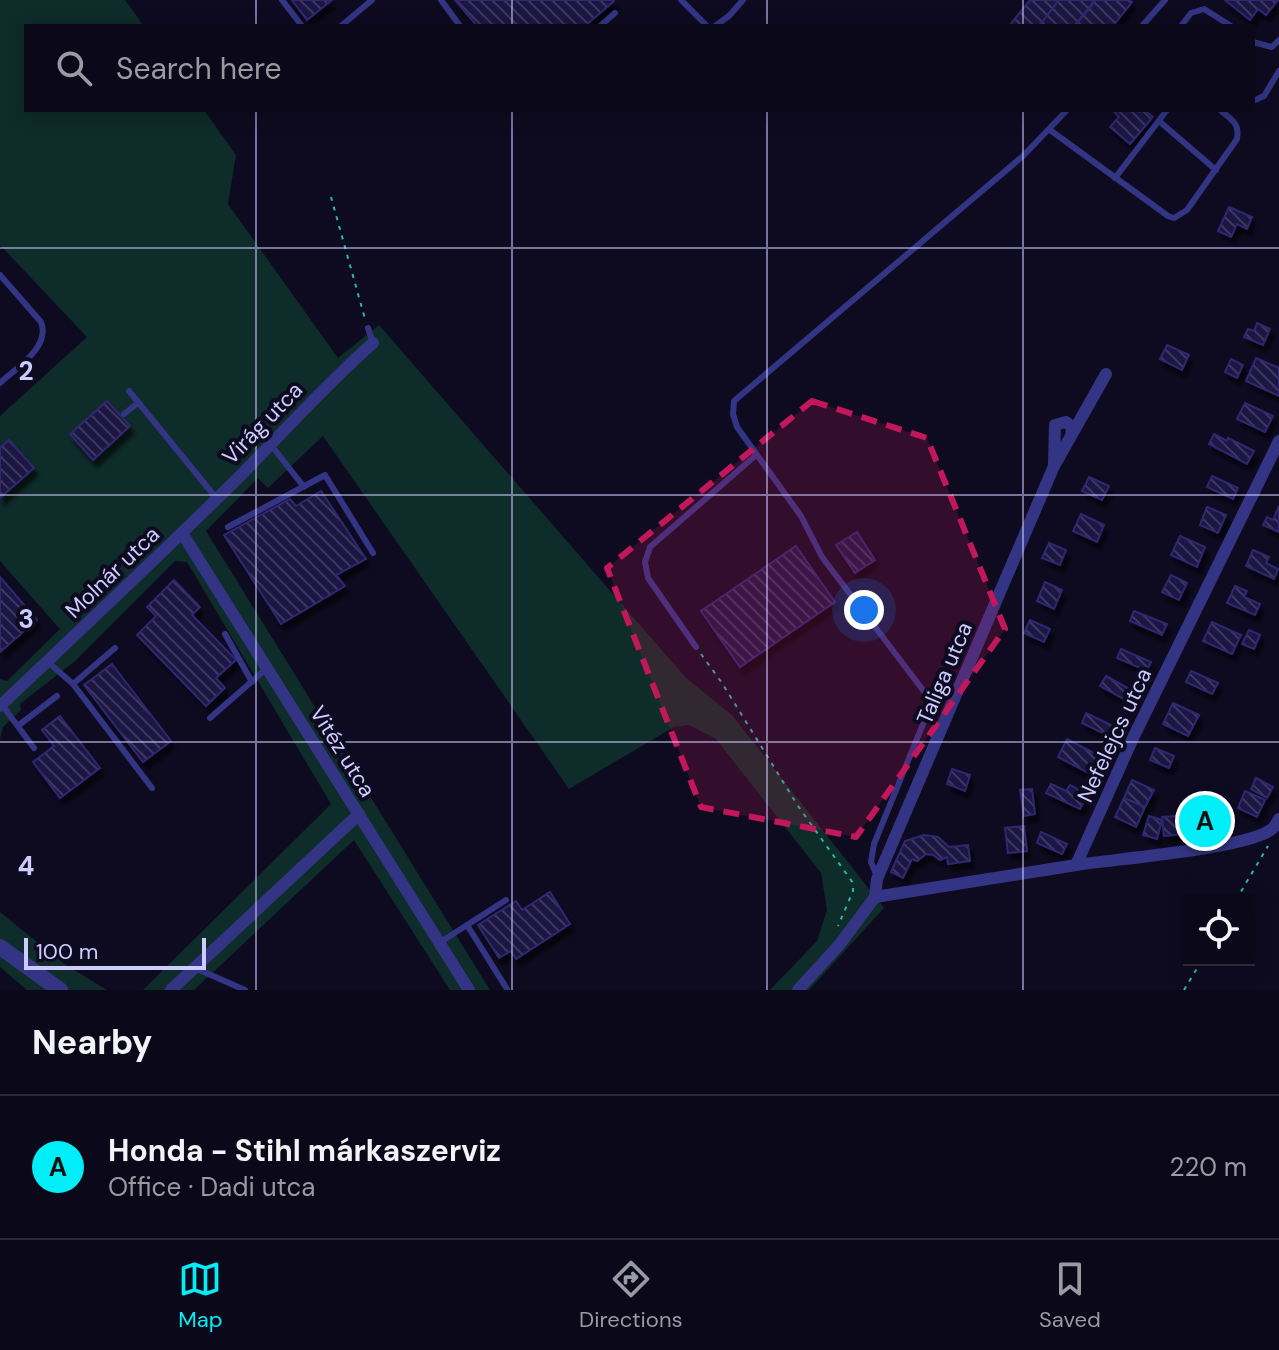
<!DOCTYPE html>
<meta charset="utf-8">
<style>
:root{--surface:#0a0819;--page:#181626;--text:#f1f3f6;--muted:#999aa2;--line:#2a2938;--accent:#00eef7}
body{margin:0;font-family:"DM Sans",sans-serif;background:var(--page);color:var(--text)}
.controls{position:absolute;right:24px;bottom:24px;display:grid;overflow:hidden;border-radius:0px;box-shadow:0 4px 20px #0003}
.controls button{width:72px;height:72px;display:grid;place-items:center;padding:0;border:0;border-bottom:2px solid var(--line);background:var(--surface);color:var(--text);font:40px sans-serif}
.scale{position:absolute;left:24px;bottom:20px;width:182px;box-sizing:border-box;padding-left:8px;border:4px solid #ceccff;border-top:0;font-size:22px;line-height:28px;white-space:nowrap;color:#ceccff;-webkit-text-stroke:6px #0e0b21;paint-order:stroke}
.you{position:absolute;left:864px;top:610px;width:28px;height:28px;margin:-20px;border:6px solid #fff;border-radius:50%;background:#1a73e8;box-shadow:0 0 0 12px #1a73e833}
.badge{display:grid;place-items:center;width:52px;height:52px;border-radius:50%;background:var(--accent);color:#111;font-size:26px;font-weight:700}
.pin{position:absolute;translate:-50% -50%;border:4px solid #fff;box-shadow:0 2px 8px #0006}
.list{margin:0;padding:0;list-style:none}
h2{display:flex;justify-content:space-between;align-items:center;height:104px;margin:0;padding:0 32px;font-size:34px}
h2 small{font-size:26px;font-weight:400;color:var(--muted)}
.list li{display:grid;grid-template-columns:52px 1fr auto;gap:24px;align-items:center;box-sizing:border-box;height:144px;padding:0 32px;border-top:2px solid var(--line)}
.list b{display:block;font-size:30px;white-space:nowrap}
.list p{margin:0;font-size:26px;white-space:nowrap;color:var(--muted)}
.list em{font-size:26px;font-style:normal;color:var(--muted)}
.icon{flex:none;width:44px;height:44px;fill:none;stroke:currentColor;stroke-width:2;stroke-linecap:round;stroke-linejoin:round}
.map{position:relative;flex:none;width:1279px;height:990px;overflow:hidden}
.search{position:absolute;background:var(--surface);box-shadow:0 4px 20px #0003;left:24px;right:24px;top:24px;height:88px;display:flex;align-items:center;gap:20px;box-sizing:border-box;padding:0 28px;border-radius:0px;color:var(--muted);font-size:30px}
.sheet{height:248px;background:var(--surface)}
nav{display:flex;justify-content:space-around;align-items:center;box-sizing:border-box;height:112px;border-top:2px solid var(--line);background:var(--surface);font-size:22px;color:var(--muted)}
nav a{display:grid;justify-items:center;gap:4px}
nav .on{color:var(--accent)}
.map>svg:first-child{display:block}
.green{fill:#0e2c29}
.building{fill:url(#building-back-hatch);stroke:#302771;stroke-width:2;filter:url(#shadow)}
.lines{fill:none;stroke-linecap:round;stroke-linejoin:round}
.path{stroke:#25b9a7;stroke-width:2;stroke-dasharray:4 6;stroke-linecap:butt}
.service{stroke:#333584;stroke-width:6}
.minor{stroke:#333584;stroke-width:12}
.tertiary{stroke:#333584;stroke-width:16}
.marked{fill:#c2185b;fill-opacity:0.2;stroke:#c2185b;stroke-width:6;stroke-dasharray:16 10;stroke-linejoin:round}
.grid{fill:none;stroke:#ceccff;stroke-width:2;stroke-opacity:0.55}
.labels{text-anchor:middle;stroke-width:8;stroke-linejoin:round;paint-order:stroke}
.street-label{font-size:22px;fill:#ceccff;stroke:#0e0b21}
.grid-label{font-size:26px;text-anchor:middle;font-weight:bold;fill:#ceccff;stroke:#0e0b21;stroke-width:8;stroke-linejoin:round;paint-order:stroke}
</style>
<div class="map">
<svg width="1279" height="990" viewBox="0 0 1279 990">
<defs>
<pattern id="building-back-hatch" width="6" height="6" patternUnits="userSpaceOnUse" patternTransform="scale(2)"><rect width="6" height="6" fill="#1c1643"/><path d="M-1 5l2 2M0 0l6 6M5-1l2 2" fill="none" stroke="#3c375f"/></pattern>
<filter id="shadow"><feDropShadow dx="4" dy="7" stdDeviation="2" flood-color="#0009"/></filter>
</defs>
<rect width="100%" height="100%" fill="#0e0b21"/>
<g class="green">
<path d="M0 0H125L144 26H26V110H204L236 155 228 204 338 358 379 325 686 678 732 715 884 908 809 990H770L817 941 827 910 821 873 716 739 689 725 674 727 569 789 323 436 268 488 258 478 206 531 490 990H450L354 840 194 990H143L331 804 187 562 175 561 75 661 20 704 21 710 3 727 0 739V679L7 681 60 629 0 561V416L87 337 0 245Z"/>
<path d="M0 912 63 963 107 990H27L0 967Z"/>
</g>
<g class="building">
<path d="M292 0H332L307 20Z"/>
<path d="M455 0H613L614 1 585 26H477Z"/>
<path d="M1030 0H1059L1039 26H1009Z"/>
<path d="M1059 0H1095L1074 26H1039Z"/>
<path d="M1096 0H1129L1132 2 1113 26H1075Z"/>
<path d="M1225 0H1278L1266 15 1258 9 1250 20Z"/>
<path d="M1112 110H1137L1139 112 1144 110 1153 117 1130 144 1110 127 1119 117Z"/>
<path d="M1229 207 1252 217 1247 229 1237 224 1231 237 1218 231Z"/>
<path d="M1257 323 1270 329 1263 345 1244 337 1248 329 1254 331Z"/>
<path d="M1167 345 1189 355 1182 370 1160 359Z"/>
<path d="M1256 358 1279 368V396L1246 381Z"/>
<path d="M1231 359 1243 365 1237 378 1225 372Z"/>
<path d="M107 401 130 426 93 460 70 434Z"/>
<path d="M1245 403 1273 416 1265 432 1237 419Z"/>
<path d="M1214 434 1227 441 1228 438 1254 451 1247 464 1209 444Z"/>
<path d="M9 440 34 468 0 498V448Z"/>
<path d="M1212 476 1238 488 1233 499 1207 487Z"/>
<path d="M1089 477 1109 486 1102 500 1082 491Z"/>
<path d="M321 491 366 559 336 575 345 586 281 624 224 535 290 499 296 506Z"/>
<path d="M1279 506V532L1263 525 1267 517 1273 520Z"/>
<path d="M1207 507 1226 515 1218 533 1200 525Z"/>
<path d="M1081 514 1104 525 1097 542 1073 531Z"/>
<path d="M857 532 875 560 855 573 836 545Z"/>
<path d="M1180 536 1205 547 1197 567 1171 555Z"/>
<path d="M1049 543 1066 550 1060 565 1042 558Z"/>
<path d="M796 546 835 602 740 667 701 611Z"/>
<path d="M1253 550 1269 557 1266 563 1278 569 1274 579 1246 566Z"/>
<path d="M1171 575 1187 583 1179 600 1162 592Z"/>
<path d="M0 577 37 620 0 652Z"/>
<path d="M174 580 200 607 192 615 236 660 216 678 225 688 206 706 137 635 156 616 147 607Z"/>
<path d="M1045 582 1062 590 1054 609 1037 601Z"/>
<path d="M1235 586 1247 591 1244 597 1260 604 1255 615 1227 603Z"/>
<path d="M1134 611 1167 624 1162 635 1130 621Z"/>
<path d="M1030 620 1050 629 1044 642 1024 633Z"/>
<path d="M1212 622 1241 635 1232 654 1203 641Z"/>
<path d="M1249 630 1260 635 1254 649 1242 644Z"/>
<path d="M1121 649 1151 662 1147 671 1117 658Z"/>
<path d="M112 664 171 741 143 762 84 685Z"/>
<path d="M1191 671 1218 683 1212 694 1186 682Z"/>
<path d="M1106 676 1135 692 1129 702 1100 686Z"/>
<path d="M1173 703 1199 715 1188 736 1163 724Z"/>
<path d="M1086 713 1119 729 1115 739 1082 723Z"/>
<path d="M60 716 100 768 60 798 33 762 54 746 42 730Z"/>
<path d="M1067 739 1105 759 1096 777 1058 757Z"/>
<path d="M1155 748 1174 756 1169 768 1150 760Z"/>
<path d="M952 769 970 775 965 791 947 784Z"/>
<path d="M1256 778 1273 787 1267 798 1251 789Z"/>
<path d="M1132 780 1154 790 1145 807 1124 798Z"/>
<path d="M1051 784 1066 791 1070 785 1088 794 1080 809 1046 793Z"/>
<path d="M1032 789 1035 814 1024 816 1020 790Z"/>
<path d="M1245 791 1265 800 1257 817 1238 808Z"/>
<path d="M1124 798 1145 807 1136 827 1115 817Z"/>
<path d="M1212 802 1216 826 1197 829 1193 805Z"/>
<path d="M1149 816 1162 820 1157 839 1143 835Z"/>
<path d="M1177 816 1178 826H1182L1183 834 1164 836 1162 817Z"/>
<path d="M1024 826 1027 851 1008 853 1005 828Z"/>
<path d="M1041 832 1067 844 1062 854 1037 843Z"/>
<path d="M924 835 938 837 949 847 968 845 970 861 948 864 947 857 940 860 933 855 926 854 917 861 912 859 903 878 891 872 905 841Z"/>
<path d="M550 892 570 924 516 959 511 951 499 958 478 925 516 901 522 910Z"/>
</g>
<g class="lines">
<g class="path">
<path d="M331 197 365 319"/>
<path d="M701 654 722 683 798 806 853 883V891L838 926"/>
<path d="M1236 900 1268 846"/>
<path d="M1184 990 1202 960"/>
</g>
<g class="service">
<path d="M282 0 302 26"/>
<path d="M441 0 460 26"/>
<path d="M681 0 707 26"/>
<path d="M341 26 372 0"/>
<path d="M600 26 615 13"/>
<path d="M715 26 729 16 743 0"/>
<path d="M1142 26 1165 0"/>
<path d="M1181 26 1191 13 1204 9 1231 26"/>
<path d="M1253 42 1272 47 1279 40"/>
<path d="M1253 101 1264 96 1279 71"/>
<path d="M1159 121 1216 170"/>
<path d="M1050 130 1168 216 1174 218 1187 210 1237 139C1240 123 1231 119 1220 110"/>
<path d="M1115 178 1167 110"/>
<path d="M0 275 41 322C51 347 16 368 0 383"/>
<path d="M368 328 373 343"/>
<path d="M129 391 217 499"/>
<path d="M124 414 138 403"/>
<path d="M271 445 304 487"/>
<path d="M228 527 325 475 373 553"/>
<path d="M225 634 252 682"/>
<path d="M696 647 648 578 645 562 650 547 755 456"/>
<path d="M48 662 73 684 152 788"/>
<path d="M73 684 115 648"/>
<path d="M2 705 34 748"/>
<path d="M210 718 267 668"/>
<path d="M19 725 57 696"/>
<path d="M877 876 871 862 874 844 932 702 822 557 801 516 737 427 733 414 734 401 1023 156 1067 110"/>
<path d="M467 925 507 989"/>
<path d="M439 943 506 900"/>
<path d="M195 968 245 990"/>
</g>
<g class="minor">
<path d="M1054 464 1055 425 1066 422 1071 426 1072 433"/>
<path d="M182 533 469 990"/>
<path d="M0 706C78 632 157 558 234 482 281 435 323 387 373 343"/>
<path d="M1076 865C1113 859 1247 849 1272 829 1275 827 1277 822 1279 819"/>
<path d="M875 897 1076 865 1133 738 1279 441"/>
<path d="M171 990 359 814"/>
<path d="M798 990 840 944 875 897 877 879 1054 466 1106 374"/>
</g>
<path class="tertiary" d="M0 947 60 990"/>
</g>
<path class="marked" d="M812 401 927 438 1005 629 856 837 701 807 607 568Z"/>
<path class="grid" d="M256 0V26M512 0V26M767 0V26M1023 0V26M256 110V990M512 110V990M767 110V990M1023 110V990M0 248H1279M0 495H1279M0 742H1279"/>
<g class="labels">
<g class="street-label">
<text transform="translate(262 423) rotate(-46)" y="8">Virág utca</text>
<text transform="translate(112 572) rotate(-44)" y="8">Molnár utca</text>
<text transform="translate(944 673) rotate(-67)" y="8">Taliga utca</text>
<text transform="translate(1114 735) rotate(-65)" y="8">Nefelejcs utca</text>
<text transform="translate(343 751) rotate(58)" y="8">Vitéz utca</text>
</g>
</g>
<g class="grid-label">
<text x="26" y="380">2</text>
<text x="26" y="628">3</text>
<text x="26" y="875">4</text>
</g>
</svg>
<div class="controls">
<button><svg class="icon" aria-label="locate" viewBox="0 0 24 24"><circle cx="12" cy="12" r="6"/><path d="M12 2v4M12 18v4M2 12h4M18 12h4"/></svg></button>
</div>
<div class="scale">100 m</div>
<div class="you"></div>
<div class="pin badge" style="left:1205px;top:821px">A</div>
<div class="search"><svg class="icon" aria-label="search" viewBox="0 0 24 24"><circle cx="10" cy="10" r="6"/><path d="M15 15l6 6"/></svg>Search here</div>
</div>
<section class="sheet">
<h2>Nearby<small></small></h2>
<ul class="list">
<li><span class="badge">A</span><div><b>Honda - Stihl márkaszerviz</b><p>Office · Dadi utca</p></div><em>220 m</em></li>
</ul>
</section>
<nav>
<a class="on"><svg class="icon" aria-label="map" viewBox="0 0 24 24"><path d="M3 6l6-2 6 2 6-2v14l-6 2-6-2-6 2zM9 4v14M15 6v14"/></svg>Map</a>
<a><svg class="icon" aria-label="directions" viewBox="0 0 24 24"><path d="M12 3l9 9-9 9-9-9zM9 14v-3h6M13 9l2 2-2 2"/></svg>Directions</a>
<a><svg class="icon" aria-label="saved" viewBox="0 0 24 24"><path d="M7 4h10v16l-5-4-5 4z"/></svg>Saved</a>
</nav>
